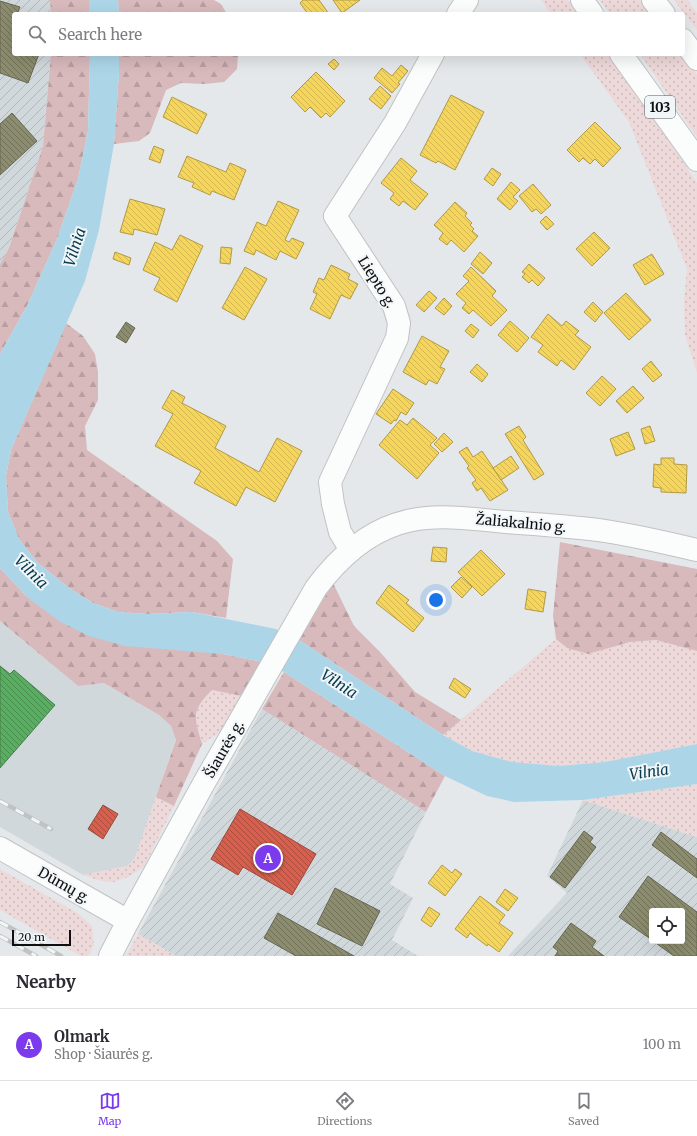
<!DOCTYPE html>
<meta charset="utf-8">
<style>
:root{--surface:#fff;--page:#f7f7f7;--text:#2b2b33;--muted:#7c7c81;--line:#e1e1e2;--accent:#7c3aed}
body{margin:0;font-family:Merriweather,serif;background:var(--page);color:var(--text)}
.controls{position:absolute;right:12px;bottom:12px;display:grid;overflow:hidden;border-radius:4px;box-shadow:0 4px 16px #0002}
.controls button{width:36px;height:36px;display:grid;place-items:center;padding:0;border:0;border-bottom:1px solid var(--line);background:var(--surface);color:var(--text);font:20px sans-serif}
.scale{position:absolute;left:12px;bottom:10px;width:59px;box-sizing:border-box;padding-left:4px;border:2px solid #0e0f10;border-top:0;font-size:11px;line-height:14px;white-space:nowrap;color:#0e0f10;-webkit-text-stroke:3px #f1f6f8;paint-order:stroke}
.you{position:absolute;left:436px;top:600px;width:14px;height:14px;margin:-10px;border:3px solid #fff;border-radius:50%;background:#1a73e8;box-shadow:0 0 0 6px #1a73e833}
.badge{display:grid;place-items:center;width:26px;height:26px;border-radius:50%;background:var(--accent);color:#fff;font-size:13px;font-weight:700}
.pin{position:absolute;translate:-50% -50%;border:2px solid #fff;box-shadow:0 1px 4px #0006}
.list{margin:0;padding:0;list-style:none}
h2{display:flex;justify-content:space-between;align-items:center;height:52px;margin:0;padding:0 16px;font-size:17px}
h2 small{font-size:13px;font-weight:400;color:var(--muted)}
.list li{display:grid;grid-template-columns:26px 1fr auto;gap:12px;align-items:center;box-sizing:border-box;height:72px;padding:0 16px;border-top:1px solid var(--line)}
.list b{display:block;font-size:15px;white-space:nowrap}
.list p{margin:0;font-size:13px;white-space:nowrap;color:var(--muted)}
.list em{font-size:13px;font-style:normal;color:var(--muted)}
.icon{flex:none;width:22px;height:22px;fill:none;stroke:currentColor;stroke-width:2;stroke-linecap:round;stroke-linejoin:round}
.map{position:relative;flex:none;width:697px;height:956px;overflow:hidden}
.search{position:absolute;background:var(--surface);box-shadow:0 4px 16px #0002;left:12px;right:12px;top:12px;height:44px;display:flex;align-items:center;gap:10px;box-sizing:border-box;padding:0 14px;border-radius:4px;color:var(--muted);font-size:15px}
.sheet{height:124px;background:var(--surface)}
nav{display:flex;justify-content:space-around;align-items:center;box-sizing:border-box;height:56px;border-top:1px solid var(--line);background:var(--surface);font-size:11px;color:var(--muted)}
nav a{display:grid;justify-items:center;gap:2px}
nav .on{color:var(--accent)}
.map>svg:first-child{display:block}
.built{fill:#d1d8dc}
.industrial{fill:url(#industrial-furrows);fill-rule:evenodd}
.grass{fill:url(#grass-dots)}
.forest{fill:url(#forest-firs)}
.water{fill:#acd6e8}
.homes{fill:url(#homes-back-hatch);stroke:#b09a45}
.shops{fill:url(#shops-back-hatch);stroke:#9a483b}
.public{fill:url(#public-back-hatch);stroke:#437e49}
.industry{fill:url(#industry-back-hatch);stroke:#666652}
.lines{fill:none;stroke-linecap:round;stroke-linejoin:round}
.minor-casing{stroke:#c0c2c4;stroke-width:24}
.major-casing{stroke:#c0c2c4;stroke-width:24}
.minor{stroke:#fbfcfc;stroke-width:22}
.major{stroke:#fbfcfc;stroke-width:22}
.rail-casing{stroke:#c1c3c3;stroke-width:4.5}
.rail{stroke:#f1f6f8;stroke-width:3;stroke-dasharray:9;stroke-linecap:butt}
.labels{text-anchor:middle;stroke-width:4;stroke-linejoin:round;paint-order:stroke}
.shield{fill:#f1f6f8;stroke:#525456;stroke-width:1}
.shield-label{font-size:13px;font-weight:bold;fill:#0e0f10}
.street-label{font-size:14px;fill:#0e0f10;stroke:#f1f6f8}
.water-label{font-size:15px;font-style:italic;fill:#073c4e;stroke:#f1f6f8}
</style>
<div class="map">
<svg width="697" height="956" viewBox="0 0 697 956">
<defs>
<pattern id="industrial-furrows" width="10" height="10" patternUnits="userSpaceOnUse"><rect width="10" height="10" fill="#d1d8dc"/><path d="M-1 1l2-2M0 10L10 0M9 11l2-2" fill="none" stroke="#b2b8bc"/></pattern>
<pattern id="grass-dots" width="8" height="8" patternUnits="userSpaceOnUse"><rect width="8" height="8" fill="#eed9da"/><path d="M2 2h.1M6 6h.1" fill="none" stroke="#cbb9ba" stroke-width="1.8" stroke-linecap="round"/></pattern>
<pattern id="forest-firs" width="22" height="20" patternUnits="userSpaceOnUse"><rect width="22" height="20" fill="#d8b9bc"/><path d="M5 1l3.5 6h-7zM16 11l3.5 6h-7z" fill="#b89ea1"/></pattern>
<pattern id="homes-back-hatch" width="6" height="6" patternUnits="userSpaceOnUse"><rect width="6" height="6" fill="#f6d55c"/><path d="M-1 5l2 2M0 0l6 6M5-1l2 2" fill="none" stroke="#d2b64f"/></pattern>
<pattern id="shops-back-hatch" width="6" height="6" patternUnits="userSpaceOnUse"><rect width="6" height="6" fill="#d6604d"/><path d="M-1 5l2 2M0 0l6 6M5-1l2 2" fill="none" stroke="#ac4e3f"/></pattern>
<pattern id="public-back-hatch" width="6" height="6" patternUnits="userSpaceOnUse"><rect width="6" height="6" fill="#5aae61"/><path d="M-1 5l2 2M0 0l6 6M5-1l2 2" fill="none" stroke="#498c4f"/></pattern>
<pattern id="industry-back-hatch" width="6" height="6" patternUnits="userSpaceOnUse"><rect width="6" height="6" fill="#8c8c6e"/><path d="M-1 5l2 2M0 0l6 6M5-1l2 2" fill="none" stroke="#717159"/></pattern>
</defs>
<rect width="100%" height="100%" fill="#e5e8ea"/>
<path class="built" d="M0 621 78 686 104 683 159 715 171 726 176 739 135 858 128 866 83 875 0 827Z"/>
<g class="industrial">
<path d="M0 0H50L51 14H14V54H51L43 146 9 248 0 264Z"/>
<path d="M262 709 426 812 390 884 413 898 392 940 418 956H176L138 934Z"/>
<path d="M583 800 697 837V956H508L567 893 547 876ZM652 911H682V941H652Z"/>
</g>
<g class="grass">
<path d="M541 0H568L578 14H551Z"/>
<path d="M600 0H640L651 14H610Z"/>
<path d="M674 0H688L697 13V30Z"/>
<path d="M580 54H607L662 130 697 183V373L685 335 684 300 687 269 629 122Z"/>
<path d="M640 54H682L697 75V137Z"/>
<path d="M556 639 567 648 588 654 630 642 656 640 697 651V744L605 762 559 766 512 762 472 751 443 735Z"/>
<path d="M212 690 242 696 219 733 202 744C194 716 191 711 212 690Z"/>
<path d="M697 784V837L583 800 685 785Z"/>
<path d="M156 797 174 806 144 867 128 877 114 882 101 881 83 875 127 866 135 858Z"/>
<path d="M0 869 79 914 92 926 94 945 88 956H81L0 910Z"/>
<path d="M138 934 176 956H126Z"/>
</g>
<g class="forest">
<path d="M50 0H89V14H51Z"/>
<path d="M118 0H214L221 4 227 14H119Z"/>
<path d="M51 54H90L88 131 78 179 57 239 27 306 0 354V264L9 248 43 146Z"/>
<path d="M119 54H238L237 69 224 82 204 84 181 83 166 90 150 133 139 141 114 144 119 73Z"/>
<path d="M66 323 83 336 95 354 98 372V400L85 426 87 450 217 541 233 559 226 618 192 612 147 614 118 612 93 603 69 588 37 562 19 539 8 512 6 476 11 450Z"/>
<path d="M560 542 697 569V651L656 640 630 642 588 654 567 648 556 639 553 616Z"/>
<path d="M0 568 27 597 223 654 262 662 242 696 212 690C191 711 194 716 202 744L174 806 156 797 176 740 171 726 159 715 104 683 78 686 0 621Z"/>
<path d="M333 583 354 626 380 652 415 692 461 720 443 735 299 640Z"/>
<path d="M284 672 445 776 426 812 262 709Z"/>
</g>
<g class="water">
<path d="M89 0H118L119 14H89Z"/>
<path d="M90 54H119V73L114 144 99 230 85 281 11 450 6 476 8 512 19 539 37 562 69 588 93 603 118 612 147 614 192 612 276 629 299 640 443 735 472 751 512 762 559 766 605 762 697 744V784L583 800 514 802 487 796 445 776 284 672 262 662 223 654 125 646 89 636 59 621 27 597 0 568V354L27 306 57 239 78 179 88 131Z"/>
</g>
<g class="homes">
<path d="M303 0H319L329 14H308L300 3Z"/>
<path d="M333 0H360L342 13Z"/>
<path d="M334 59 339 64 334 70 328 64Z"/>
<path d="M401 65 408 71 398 83 400 84 392 93 374 78 382 68 392 76Z"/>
<path d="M316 72 345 101 330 117 326 113 321 118 310 107 305 112 291 97Z"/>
<path d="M380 86 391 96 381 109 369 99Z"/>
<path d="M451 95 484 112 455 170 438 161 436 163 420 155Z"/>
<path d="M172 97 207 114 197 134 163 117Z"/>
<path d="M595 122 621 148 603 167 595 159 590 164 583 158 579 162 567 150Z"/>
<path d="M154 146 164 150 160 163 149 159Z"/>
<path d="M187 156 226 172 230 163 246 170 234 200 212 191 210 195 192 187 194 183 178 177Z"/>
<path d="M401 158 417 171 410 180 428 194 415 210 403 201 399 206 390 199 394 193 381 183Z"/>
<path d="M492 168 501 174 493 186 484 179Z"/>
<path d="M511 182 520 190 513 197 518 201 510 210 497 199Z"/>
<path d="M533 184 551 205 541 214 536 209 532 212 519 196Z"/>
<path d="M130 199 165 209 157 235 134 229 133 235 120 232Z"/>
<path d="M278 201 299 210 285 240 289 242 292 238 304 243 296 259 280 251 276 260 256 250 254 255 244 251 257 222 266 226Z"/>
<path d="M455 202 467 213 465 216 472 223 470 225 474 229 472 231 478 236 464 252 451 240 447 245 439 239 443 233 434 225Z"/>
<path d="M546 216 554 224 547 230 540 222Z"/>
<path d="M594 232 610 248 592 266 576 249Z"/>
<path d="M180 235 203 246 177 302 154 290 160 278 143 270 155 242 172 250Z"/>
<path d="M221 247 232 248 230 264 220 263Z"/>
<path d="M115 252 131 258 129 265 113 259Z"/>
<path d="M480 252 492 263 483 274 471 264Z"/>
<path d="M652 254 664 274 645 285 633 265Z"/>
<path d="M529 264 545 278 538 286 532 280 529 283 522 277 525 274 522 272Z"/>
<path d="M331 265 350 274 348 279 358 284 350 299 341 295 330 319 310 309 317 294 313 292 319 278 324 280Z"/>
<path d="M245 267 267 279 244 320 222 308Z"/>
<path d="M471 267 496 291 492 296 507 310 491 326 473 310 469 314 462 308 466 303 456 294 469 281 463 276Z"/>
<path d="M429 291 437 298 424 312 416 305Z"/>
<path d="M626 293 651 320 629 340 604 313Z"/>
<path d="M444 298 452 306 444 315 435 308Z"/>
<path d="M593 302 603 312 595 322 584 312Z"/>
<path d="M548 314 562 326 566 321 579 331 575 335 591 347 574 370 561 360 557 366 538 352 543 345 531 337Z"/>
<path d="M510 321 529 338 517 352 498 335Z"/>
<path d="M471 324 479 330 473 338 465 331Z"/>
<path d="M422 336 449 351 440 367 445 369 437 384 429 380 426 385 403 372Z"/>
<path d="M651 361 662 375 653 382 642 369Z"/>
<path d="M477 364 488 374 482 382 470 372Z"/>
<path d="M602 376 616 389 600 406 586 393Z"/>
<path d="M633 386 644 398 627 413 616 401Z"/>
<path d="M393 389 414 403 406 415 401 412 396 421 394 420 391 424 376 414Z"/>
<path d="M172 390 185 397 182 403 226 426 215 448 259 472 277 438 302 451 275 502 246 487 236 506 194 483 201 471 155 446 173 414 162 408Z"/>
<path d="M413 418 437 438 430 445 439 453 417 479 379 445 400 420 407 425Z"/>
<path d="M519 426 526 437 523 440 544 474 534 480 505 434Z"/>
<path d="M650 426 655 441 645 444 641 429Z"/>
<path d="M628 432 635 449 616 456 610 439Z"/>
<path d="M444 433 453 442 442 452 434 444Z"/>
<path d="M467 447 473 457 482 451 508 490 490 501 481 488 477 491 472 483 476 480 467 468 469 466 459 452Z"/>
<path d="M511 456 519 468 501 480 493 468Z"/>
<path d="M661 458H674V464L687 465 686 493 661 492V488L653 487 654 464 661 465Z"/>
<path d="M433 547 447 548 446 562 431 561Z"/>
<path d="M481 550 505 574 482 596 458 572Z"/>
<path d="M461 577 472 587 462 598 451 587Z"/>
<path d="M389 585 409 600 406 603 424 618 413 632 376 603Z"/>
<path d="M528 589 546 592 543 612 525 609Z"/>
<path d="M454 678 471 689 465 698 449 688Z"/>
<path d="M442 865 452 873 455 869 462 874 445 896 428 883Z"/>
<path d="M505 889 518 898 508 911 496 902Z"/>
<path d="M480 896 505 915 499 923 513 933 499 952 488 944 487 946 470 933 467 938 455 929Z"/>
<path d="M429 907 440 914 431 927 421 920Z"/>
</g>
<g class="shops">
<path d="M103 805 118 814 103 839 88 829Z"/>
<path d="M240 809 316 854 292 895 243 867 238 875 211 859Z"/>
</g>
<path class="public" d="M0 666 10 674 14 670 55 705 0 768Z"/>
<g class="industry">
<path d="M0 1 20 7 17 14H14V54H39L28 83 0 73Z"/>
<path d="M12 113 37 141 0 175V124Z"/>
<path d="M126 322 135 328 126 343 116 337Z"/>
<path d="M584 831 593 838 590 842 596 847 565 888 550 877Z"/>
<path d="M661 832 697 859V878L652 845Z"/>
<path d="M648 876 697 912V956H674L653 941H682V911H652V940L619 917Z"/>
<path d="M335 888 380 911 362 946 317 924Z"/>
<path d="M278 913 354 956H296L264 938Z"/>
<path d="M571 923 596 941 592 947 604 956H555L558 951 553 947Z"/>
</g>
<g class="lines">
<g class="minor-casing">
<g id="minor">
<path d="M458 14 467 0"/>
<path d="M351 550 340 532 333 504 330 482 397 338 399 323 394 306 335 216 395 123 433 54"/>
<path d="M128 921 204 783 316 588C337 560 363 535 397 524 431 512 471 519 506 522 534 524 562 526 590 529 626 533 662 542 697 550"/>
</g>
</g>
<g class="major-casing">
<g id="major">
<path d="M582 0 592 14"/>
<path d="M653 0 664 14"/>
<path d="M683 40 697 59"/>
<path d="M621 54 697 160"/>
<path d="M0 848 128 921 110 956"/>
</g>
</g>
<use href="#minor" class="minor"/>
<use href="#major" class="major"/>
<g class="rail-casing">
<g id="rail">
<path d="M0 801 51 829"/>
<path d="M0 922 61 956"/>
<path d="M0 936 36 956"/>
</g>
</g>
<use href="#rail" class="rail"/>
</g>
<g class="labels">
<rect class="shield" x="645" y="96" width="30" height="22" rx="3"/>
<g class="shield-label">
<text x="660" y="112">103</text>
</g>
<g class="street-label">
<text transform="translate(377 282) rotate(58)" y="5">Liepto g.</text>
<text transform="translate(521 523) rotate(5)" y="5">Žaliakalnio g.</text>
<text transform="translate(224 749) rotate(-60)" y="5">Šiaurės g.</text>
<text transform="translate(64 885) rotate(30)" y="5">Dūmų g.</text>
</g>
<g class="water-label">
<text transform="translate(75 247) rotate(-72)" y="5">Vilnia</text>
<text transform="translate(31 572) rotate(45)" y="5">Vilnia</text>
<text transform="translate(339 684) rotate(33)" y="5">Vilnia</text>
<text transform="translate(649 772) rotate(-8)" y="5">Vilnia</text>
</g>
</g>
</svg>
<div class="controls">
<button><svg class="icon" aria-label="locate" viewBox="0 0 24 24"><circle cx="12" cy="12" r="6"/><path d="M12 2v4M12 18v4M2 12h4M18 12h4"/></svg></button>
</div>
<div class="scale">20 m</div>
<div class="you"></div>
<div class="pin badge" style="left:268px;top:858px">A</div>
<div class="search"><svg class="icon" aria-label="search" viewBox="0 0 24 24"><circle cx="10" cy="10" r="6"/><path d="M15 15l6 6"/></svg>Search here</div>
</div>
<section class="sheet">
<h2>Nearby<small></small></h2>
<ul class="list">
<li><span class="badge">A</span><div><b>Olmark</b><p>Shop · Šiaurės g.</p></div><em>100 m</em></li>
</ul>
</section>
<nav>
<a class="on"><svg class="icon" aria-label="map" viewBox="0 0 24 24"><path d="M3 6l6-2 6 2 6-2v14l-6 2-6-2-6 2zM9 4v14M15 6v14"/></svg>Map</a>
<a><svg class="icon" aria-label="directions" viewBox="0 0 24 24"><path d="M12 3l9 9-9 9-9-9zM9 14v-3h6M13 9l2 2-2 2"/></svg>Directions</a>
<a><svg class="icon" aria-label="saved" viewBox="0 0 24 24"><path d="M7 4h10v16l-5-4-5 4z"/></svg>Saved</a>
</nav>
